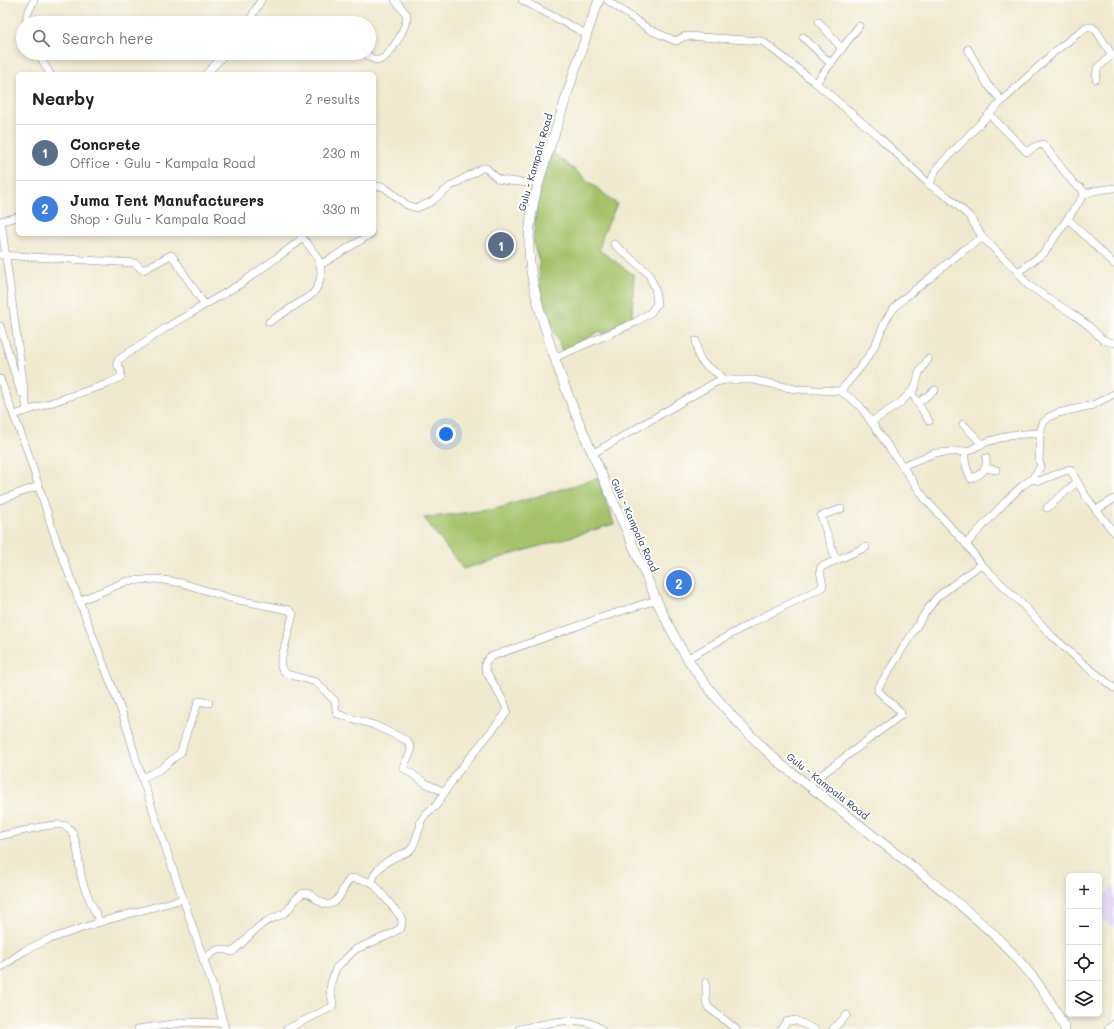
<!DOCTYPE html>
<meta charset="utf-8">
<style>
:root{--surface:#fff;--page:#f6f6f6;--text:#222;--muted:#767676;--line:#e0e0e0;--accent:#0b8043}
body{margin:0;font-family:Mali,sans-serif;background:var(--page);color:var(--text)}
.controls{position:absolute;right:12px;bottom:12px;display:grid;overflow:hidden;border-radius:6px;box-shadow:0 2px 6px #0003}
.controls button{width:36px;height:36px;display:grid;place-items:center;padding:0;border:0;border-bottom:1px solid var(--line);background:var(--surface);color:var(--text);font:20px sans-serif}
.you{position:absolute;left:446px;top:434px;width:14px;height:14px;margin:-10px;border:3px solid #fff;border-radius:50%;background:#1a73e8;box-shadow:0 0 0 6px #1a73e833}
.badge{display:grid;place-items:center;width:26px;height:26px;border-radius:50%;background:var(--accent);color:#fff;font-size:13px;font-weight:700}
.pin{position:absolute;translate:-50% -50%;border:2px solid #fff;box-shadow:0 1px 4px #0006}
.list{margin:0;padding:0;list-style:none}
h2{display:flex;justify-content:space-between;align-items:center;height:52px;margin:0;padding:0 16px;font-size:17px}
h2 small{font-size:13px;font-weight:400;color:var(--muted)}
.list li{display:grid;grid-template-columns:26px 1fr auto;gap:12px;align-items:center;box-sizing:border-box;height:56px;padding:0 16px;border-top:1px solid var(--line)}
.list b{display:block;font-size:15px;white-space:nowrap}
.list p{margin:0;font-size:13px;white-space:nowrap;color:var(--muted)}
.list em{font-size:13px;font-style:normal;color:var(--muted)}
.icon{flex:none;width:22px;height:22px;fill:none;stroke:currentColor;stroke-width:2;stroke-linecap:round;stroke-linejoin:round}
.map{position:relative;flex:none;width:1114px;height:1029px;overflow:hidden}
.search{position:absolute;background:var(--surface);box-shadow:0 2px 6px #0003;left:16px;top:16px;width:360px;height:44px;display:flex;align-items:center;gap:10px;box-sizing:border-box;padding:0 14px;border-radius:22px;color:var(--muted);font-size:15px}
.panel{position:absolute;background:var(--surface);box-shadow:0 2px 6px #0003;left:16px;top:72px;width:360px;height:164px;border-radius:6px}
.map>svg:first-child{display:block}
.built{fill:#e0d4f4}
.green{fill:#a5c26a;stroke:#607864}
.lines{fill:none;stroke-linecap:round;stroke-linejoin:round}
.minor-casing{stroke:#858c96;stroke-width:8}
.major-casing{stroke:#858c96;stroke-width:10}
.minor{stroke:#fff;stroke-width:7}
.major{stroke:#fff;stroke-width:9}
.labels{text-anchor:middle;stroke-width:4;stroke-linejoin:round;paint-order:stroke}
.street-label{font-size:10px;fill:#1b2f5e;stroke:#fdfcf7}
</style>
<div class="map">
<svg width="1114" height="1029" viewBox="0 0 1114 1029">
<rect width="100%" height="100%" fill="#fdfcf7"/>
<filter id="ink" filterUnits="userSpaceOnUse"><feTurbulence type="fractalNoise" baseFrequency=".025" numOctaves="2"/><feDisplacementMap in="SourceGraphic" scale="8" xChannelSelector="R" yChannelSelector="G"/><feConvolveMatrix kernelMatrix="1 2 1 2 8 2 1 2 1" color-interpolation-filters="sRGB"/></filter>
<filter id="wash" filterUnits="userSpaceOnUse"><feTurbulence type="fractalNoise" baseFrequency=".012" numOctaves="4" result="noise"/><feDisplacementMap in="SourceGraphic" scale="16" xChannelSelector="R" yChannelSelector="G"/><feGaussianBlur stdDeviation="0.9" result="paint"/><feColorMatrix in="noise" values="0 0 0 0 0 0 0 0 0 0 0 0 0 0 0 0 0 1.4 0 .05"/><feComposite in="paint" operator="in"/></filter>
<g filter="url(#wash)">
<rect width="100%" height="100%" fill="#efe9cf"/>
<path class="built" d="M1114 884V928L1099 917V903Z"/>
<g class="green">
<path d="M551 151 617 204 603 235 599 250 634 275 632 320 603 334 600 331 562 351 540 293 539 261 533 242 537 201Z"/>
<path d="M598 478 614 524 463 569 424 518 495 509Z"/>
</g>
</g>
<g filter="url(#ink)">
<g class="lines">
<g class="minor-casing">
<g id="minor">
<path d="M522 0 586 34"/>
<path d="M607 0 650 30 676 41 685 36 762 41 816 83 878 136 930 185"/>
<path d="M819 22 842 49"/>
<path d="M26 23 27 15 34 0"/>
<path d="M248 23 261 0"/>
<path d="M803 37 831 64"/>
<path d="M968 49 987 84 1002 101"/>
<path d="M38 53 50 74"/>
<path d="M365 53C369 56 373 61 379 60 390 58 407 26 407 15L395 0"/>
<path d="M206 74 226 53"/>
<path d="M1096 79 1097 68 1112 55 1096 30 1092 27H1086L1053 53 1002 101 937 168 933 176 930 185 948 197 969 216 983 238 1018 272 1028 285 1074 315 1089 326 1103 340 1114 343"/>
<path d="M816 83 859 26"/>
<path d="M989 114 1027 152 1036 146 1043 144 1074 184 1081 188 1085 194"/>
<path d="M374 187 380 186 384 187 407 205 417 208 431 202 451 186 482 168H486L498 179 508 181 529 183 540 179"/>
<path d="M18 217 1 221 27 411"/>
<path d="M1068 219 1114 264"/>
<path d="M0 255 135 263 143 270 171 255 173 257 204 304"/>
<path d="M320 265 371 234"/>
<path d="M1018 272 1044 253 1083 196C1092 189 1103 190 1114 188"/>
<path d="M269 322 310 296C319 289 323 275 320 264 317 254 308 245 302 237"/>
<path d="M0 326 21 393"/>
<path d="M696 341C697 346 697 352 699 357 702 366 718 372 725 380"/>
<path d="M554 358 636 322 650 313 657 304 655 288 648 273 614 244"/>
<path d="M0 379 27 450 56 540 123 715 142 778 215 993 225 1029"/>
<path d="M840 391C854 376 867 361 876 343 881 333 883 324 889 315 899 300 916 289 930 278 947 264 963 248 983 238"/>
<path d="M911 392 929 421"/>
<path d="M918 403 935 390"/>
<path d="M14 415 107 384 121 377V371L117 364 118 360 167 327 242 283 297 243 302 237V234"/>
<path d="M871 422 899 404 915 388 919 373 928 359"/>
<path d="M963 424 982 444"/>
<path d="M964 451 966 466 971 479C981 474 988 470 986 458"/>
<path d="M592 454 716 382 725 380H754L795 389 840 391 852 399 860 406 926 500 966 544 981 564 1023 605 1052 636 1080 661 1114 688"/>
<path d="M902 466 935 453 969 451 981 444 1009 435 1040 433"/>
<path d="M985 468 996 470"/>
<path d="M1032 479 1039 481 1070 469 1085 495 1096 510 1114 499"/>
<path d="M0 500 38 486"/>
<path d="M1047 508 1077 482"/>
<path d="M1096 510 1114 532"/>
<path d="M966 544 1007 500 1023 485 1032 479 1041 466 1039 461 1040 433 1043 423 1049 417 1058 413 1093 405 1114 394"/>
<path d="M836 560 821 516 841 509"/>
<path d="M79 601 127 581 157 579 182 583 233 599 289 610 293 614 281 661C280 667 282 670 287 674L316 682 335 701 336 710 337 714 374 725 406 740C417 752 406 757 403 768L427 784 445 792"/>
<path d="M688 658 753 622 821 588 823 586 820 571 821 567 866 547"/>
<path d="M142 778 161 769 181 752 187 731 197 706 198 702 200 701 209 703"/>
<path d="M808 785 901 715V712L878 691V688L925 613 937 597 981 564"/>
<path d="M0 836C11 834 53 822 63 825 67 826 70 828 72 832 79 846 78 864 82 880 86 894 93 908 100 922"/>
<path d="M372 882C374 870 386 861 397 856 402 854 408 853 411 849 415 845 418 831 421 825L420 823C423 816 428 811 435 807L458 772 507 712 505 704 486 671C484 664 485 661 490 657L603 617 656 600"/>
<path d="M203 960C215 951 217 946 232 952L235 950C244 942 254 929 264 923 271 918 282 916 288 910 292 905 298 893 306 893 314 894 321 907 331 904 341 901 343 884 351 878L372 882 401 917 402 922 401 928 389 935 356 949 340 964 336 968 331 983 330 991 333 1002 332 1007 287 1029"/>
<path d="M0 968 24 951 47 940 100 922 183 899"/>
<path d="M706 982V1001L708 1007 736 1029"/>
<path d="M138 1029 187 1022 223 1023"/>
<path d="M519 1029C543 1025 580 1012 601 1029"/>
<path d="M781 1029 786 1022 795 1020 814 1029"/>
<path d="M833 1029 847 1015"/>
<path d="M1108 1029 1114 1024"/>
</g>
</g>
<g class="major-casing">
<path id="major" d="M599 0C583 42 570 86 556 129 544 165 530 201 529 240 528 271 537 302 546 331 565 395 593 455 620 516 642 564 659 613 687 658 713 698 747 734 783 766 823 796 863 828 903 859 963 907 1032 957 1065 1029"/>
</g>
<use href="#minor" class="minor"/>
<use href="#major" class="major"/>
</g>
</g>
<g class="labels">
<g class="street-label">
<text transform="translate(535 162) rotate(-74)" y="4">Gulu - Kampala Road</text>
<text transform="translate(635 525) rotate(66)" y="4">Gulu - Kampala Road</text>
<text transform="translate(828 786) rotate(38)" y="4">Gulu - Kampala Road</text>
</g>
</g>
</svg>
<div class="controls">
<button>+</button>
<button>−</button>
<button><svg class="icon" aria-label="locate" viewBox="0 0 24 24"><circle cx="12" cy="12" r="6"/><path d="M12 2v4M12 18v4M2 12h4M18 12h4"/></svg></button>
<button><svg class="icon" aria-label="layers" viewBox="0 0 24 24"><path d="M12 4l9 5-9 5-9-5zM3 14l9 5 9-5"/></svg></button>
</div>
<div class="you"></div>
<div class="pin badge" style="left:501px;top:245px;background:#5c6f8a">1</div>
<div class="pin badge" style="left:679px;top:583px;background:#3f7fe0">2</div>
<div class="search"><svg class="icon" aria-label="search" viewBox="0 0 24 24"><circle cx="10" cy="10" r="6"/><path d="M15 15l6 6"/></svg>Search here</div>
<section class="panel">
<h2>Nearby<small>2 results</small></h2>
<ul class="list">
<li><span class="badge" style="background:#5c6f8a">1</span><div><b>Concrete</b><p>Office · Gulu - Kampala Road</p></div><em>230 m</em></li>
<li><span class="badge" style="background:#3f7fe0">2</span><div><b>Juma Tent Manufacturers</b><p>Shop · Gulu - Kampala Road</p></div><em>330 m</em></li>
</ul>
</section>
</div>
